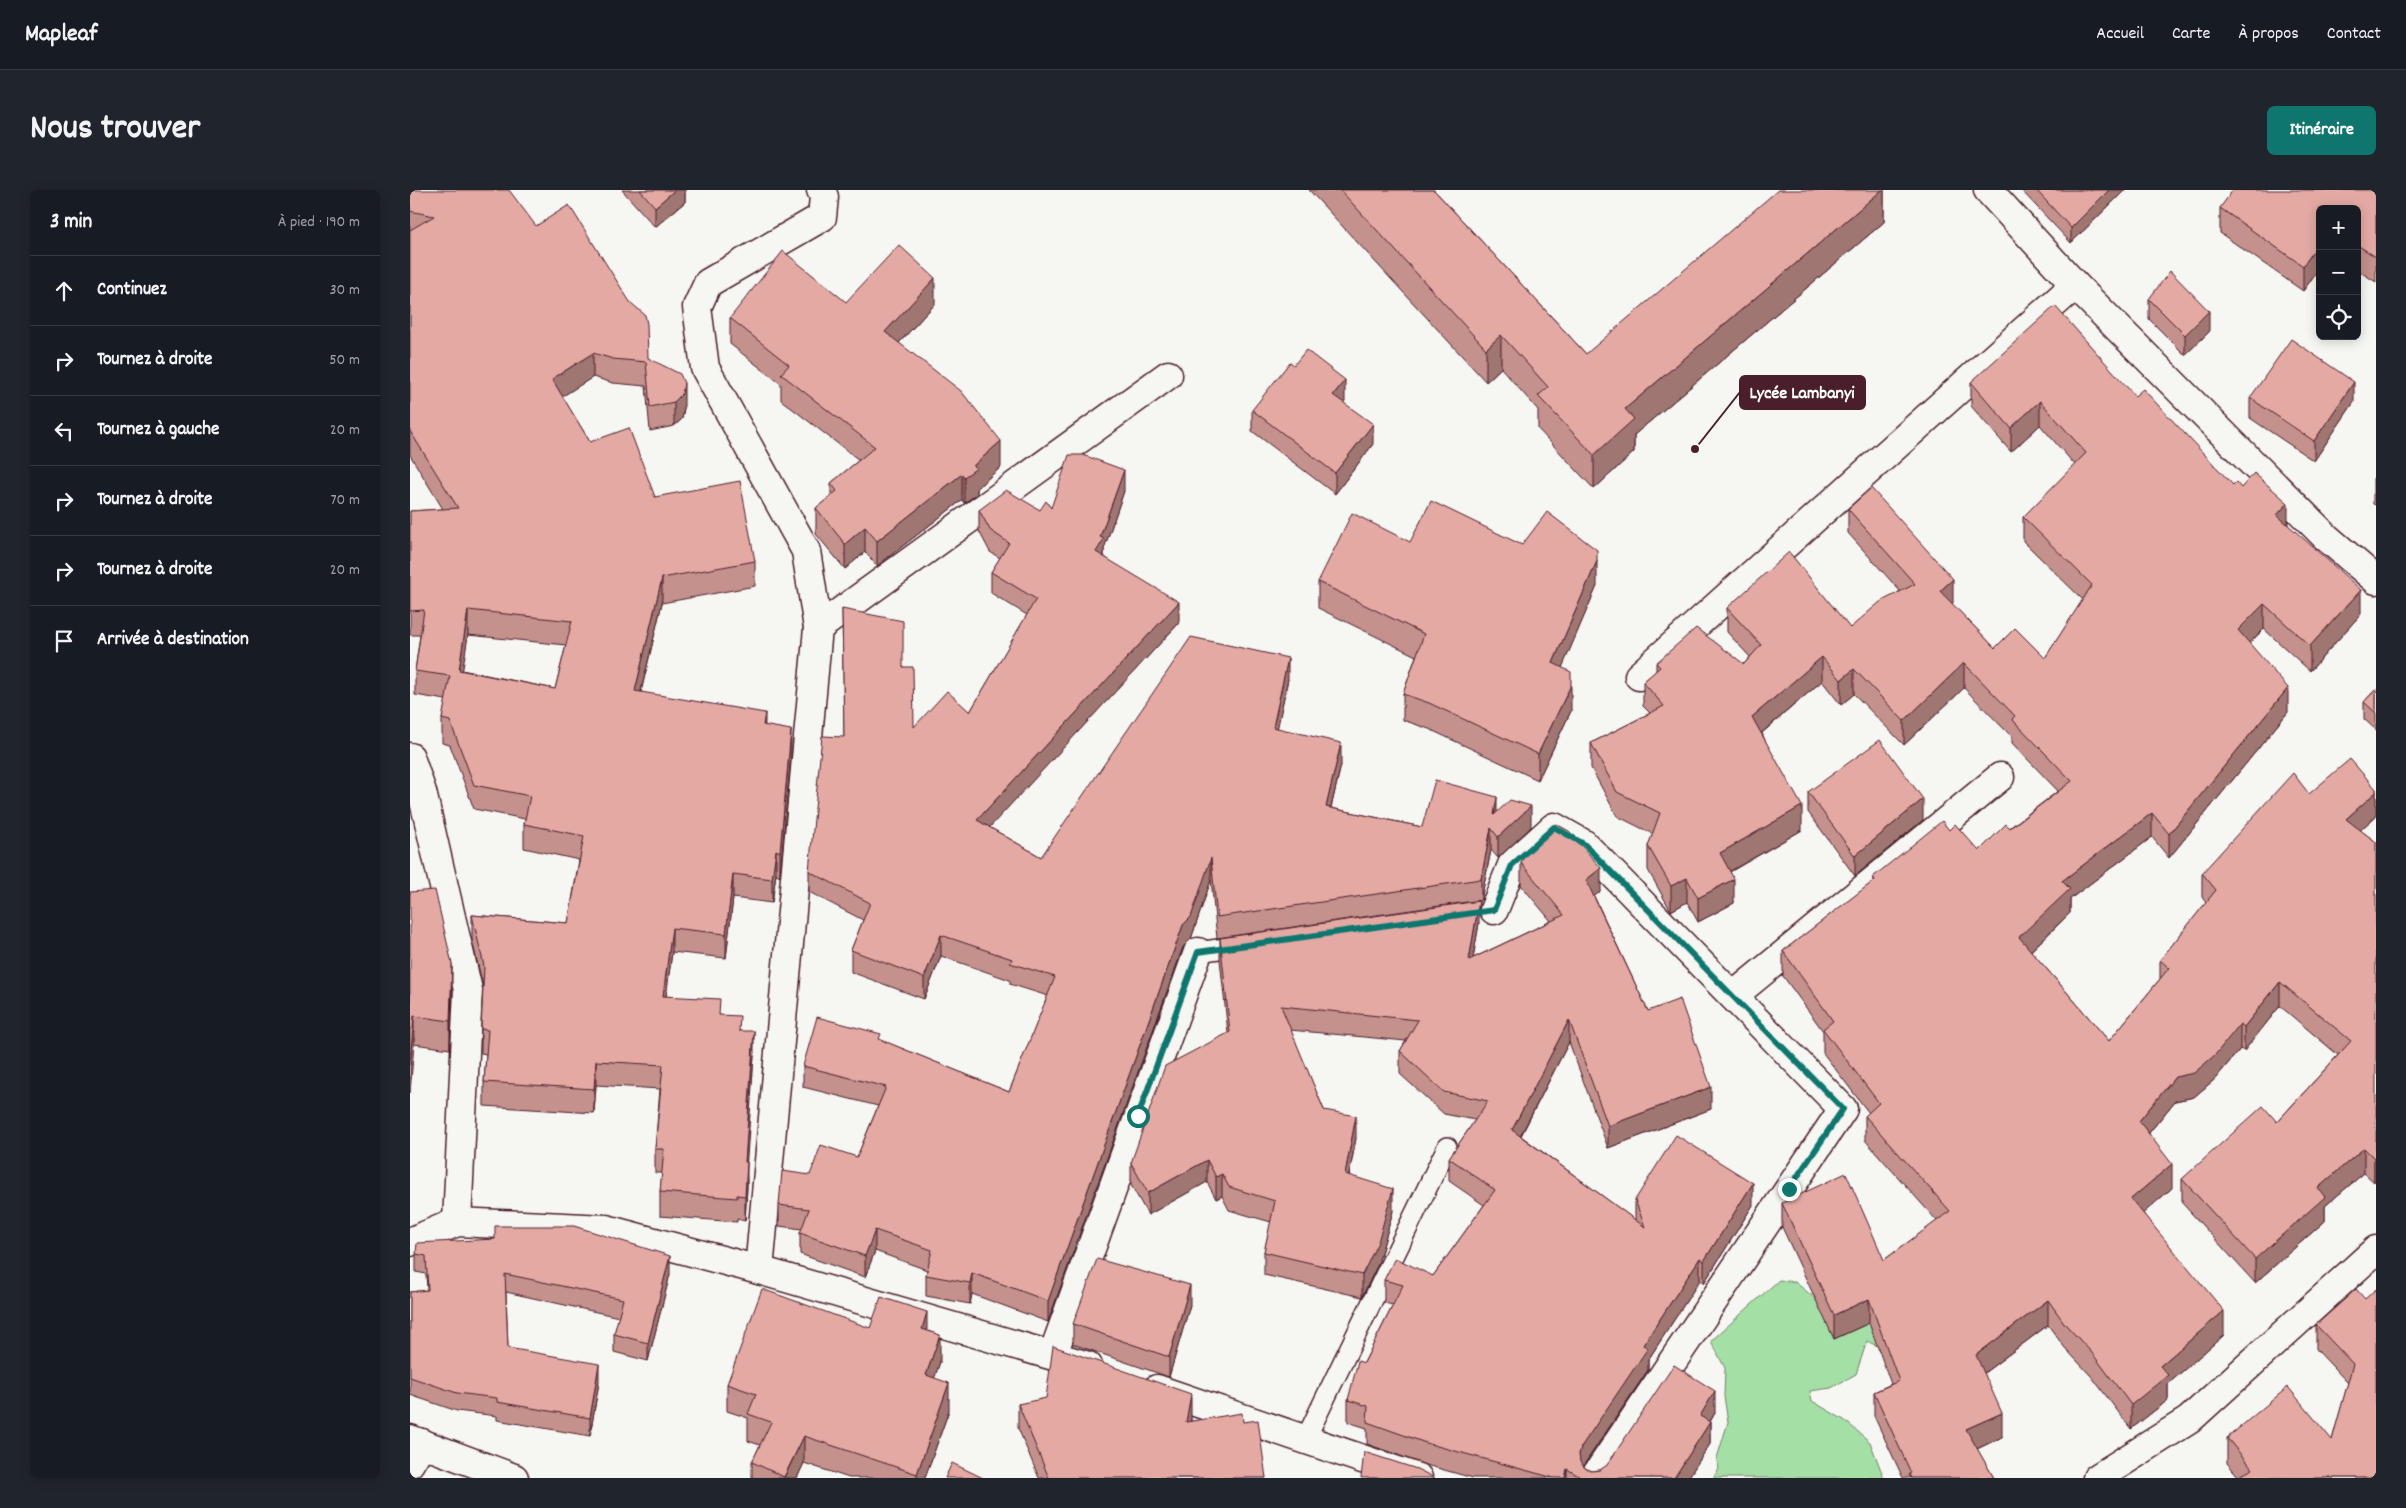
<!DOCTYPE html>
<html lang="fr">
<meta charset="utf-8">
<style>
:root{--surface:#171b24;--page:#20242c;--text:#f1f3f6;--muted:#9ea1a6;--line:#363941;--accent:#0f766e}
body{margin:0;font-family:Dekko,sans-serif;background:var(--page);color:var(--text)}
.controls{position:absolute;right:15px;top:15px;display:grid;overflow:hidden;border-radius:8px;box-shadow:0 2px 12px #0003}
.controls button{width:45px;height:45px;display:grid;place-items:center;padding:0;border:0;border-bottom:1px solid var(--line);background:var(--surface);color:var(--text);font:25px sans-serif}
.stop{position:absolute;width:15px;height:15px;margin:-11px;border:4px solid #0f766e;border-radius:50%;background:#fff}
.stop.end{background:#0f766e;border-color:#fff;box-shadow:0 1px 5px #0008}
.list{margin:0;padding:0;list-style:none}
h2{display:flex;justify-content:space-between;align-items:center;height:65px;margin:0;padding:0 20px;font-size:21px}
h2 small{font-size:16px;font-weight:400;color:var(--muted)}
.list li{display:grid;grid-template-columns:32px 1fr auto;gap:15px;align-items:center;box-sizing:border-box;height:70px;padding:0 20px;border-top:1px solid var(--line)}
.list b{display:block;font-size:19px;white-space:nowrap}
.list em{font-size:16px;font-style:normal;color:var(--muted)}
.icon{flex:none;width:28px;height:28px;fill:none;stroke:currentColor;stroke-width:2;stroke-linecap:round;stroke-linejoin:round}
.map{position:relative;flex:none;width:1966px;height:1288px;overflow:hidden;border-radius:8px}
header{display:flex;align-items:center;gap:30px;box-sizing:border-box;height:70px;padding:0 25px;background:var(--surface);border-bottom:1px solid var(--line)}
header strong{font-size:24px}
nav{display:flex;gap:28px;margin-inline-start:auto;font-size:18px}
.intro{display:flex;align-items:center;justify-content:space-between;box-sizing:border-box;height:120px;padding:0 30px}
h1{margin:0;font-size:35px}
.button{padding:12px 22px;border-radius:8px;background:var(--accent);color:#fff;font-size:18px;font-weight:700}
main{display:flex;gap:30px;padding:0 30px}
aside{flex:1;background:var(--surface);border-radius:8px;box-shadow:0 2px 12px #0003}
.map>svg:first-child{display:block}
.green{fill:#a4dfa5;stroke:#777f68}
.lines{fill:none;stroke-linecap:round;stroke-linejoin:round}
.lane-casing{stroke:#4a1f2b;stroke-width:22}
.street-casing{stroke:#4a1f2b;stroke-width:31}
.secondary-casing{stroke:#4a1f2b;stroke-width:31}
.lane{stroke:#f6f6f2;stroke-width:19}
.street{stroke:#f6f6f2;stroke-width:28}
.secondary{stroke:#f6f6f2;stroke-width:28}
.wall{fill:#c4918c;stroke:#4a1f2b;fill-rule:evenodd}
.shaded-wall{fill:#a07672;stroke:#4a1f2b}
.building{fill:#e4a9a3;stroke:#4a1f2b;fill-rule:evenodd}
.route{stroke:#0f766e;stroke-width:6}
.leader{fill:none;stroke:#4a1f2b;stroke-width:2}
.callout-dot{fill:#4a1f2b;stroke:#f6f6f2;stroke-width:2}
.callout{fill:#4a1f2b;stroke:#4a1f2b;stroke-width:2}
.callout-label{font-size:18px;text-anchor:middle;font-weight:bold;fill:#fff}
</style>
<header>
<strong>Mapleaf</strong>
<nav><a>Accueil</a><a>Carte</a><a>À propos</a><a>Contact</a></nav>
</header>
<div class="intro"><h1>Nous trouver</h1><a class="button">Itinéraire</a></div>
<main>
<aside>
<h2>3 min<small>À pied · 190 m</small></h2>
<ul class="list">
<li><svg class="icon" aria-label="ahead" viewBox="0 0 24 24"><path d="M12 20V5M6 11l6-6 6 6"/></svg><div><b>Continuez</b></div><em>30 m</em></li>
<li><svg class="icon" aria-label="right" viewBox="0 0 24 24"><path d="M7 20v-9h11M14 6l5 5-5 5"/></svg><div><b>Tournez à droite</b></div><em>50 m</em></li>
<li><svg class="icon" aria-label="left" viewBox="0 0 24 24"><path d="M17 20v-9H6M10 6l-5 5 5 5"/></svg><div><b>Tournez à gauche</b></div><em>20 m</em></li>
<li><svg class="icon" aria-label="right" viewBox="0 0 24 24"><path d="M7 20v-9h11M14 6l5 5-5 5"/></svg><div><b>Tournez à droite</b></div><em>70 m</em></li>
<li><svg class="icon" aria-label="right" viewBox="0 0 24 24"><path d="M7 20v-9h11M14 6l5 5-5 5"/></svg><div><b>Tournez à droite</b></div><em>20 m</em></li>
<li><svg class="icon" aria-label="arrive" viewBox="0 0 24 24"><path d="M6 21V4h12l-3 4 3 4H6"/></svg><div><b>Arrivée à destination</b></div></li>
</ul>
</aside>
<div class="map">
<svg width="1966" height="1288" viewBox="0 0 1966 1288">
<rect width="100%" height="100%" fill="#f6f6f2"/>
<filter id="ink" filterUnits="userSpaceOnUse"><feTurbulence type="fractalNoise" baseFrequency=".02" numOctaves="2"/><feDisplacementMap in="SourceGraphic" scale="10" xChannelSelector="R" yChannelSelector="G"/><feConvolveMatrix kernelMatrix="1 2 1 2 8 2 1 2 1" color-interpolation-filters="sRGB"/></filter>
<g filter="url(#ink)">
<path class="green" d="M1369 1090 1385 1092 1434 1132 1459 1120 1481 1163 1457 1151 1446 1184 1421 1198 1400 1201 1402 1211 1434 1230 1460 1252 1474 1288H1303L1309 1279 1307 1268 1318 1232 1314 1206 1315 1178 1301 1151Z"/>
<g class="lines">
<g class="lane-casing">
<g id="lane">
<path d="M788 762 835 755"/>
<path d="M895 1250 1037 957"/>
</g>
</g>
<g class="street-casing">
<g id="street">
<path d="M1578 0 1665 95 1916 347 1966 390"/>
<path d="M408 438 758 185"/>
<path d="M1229 486 1665 95"/>
<path d="M0 567 12 602 58 800 47 1032"/>
<path d="M1084 720 1102 675 1144 637 1174 654 1433 919 1184 1288"/>
<path d="M1323 806 1590 587"/>
<path d="M0 1052 47 1032 196 1039 349 1080 678 1176"/>
<path d="M349 1080 408 438 396 361 295 178 287 117 298 93 412 27 414 7 411 0"/>
<path d="M643 1164 788 762"/>
<path d="M747 1199 1008 1288"/>
<path d="M0 1273 12 1253"/>
<path d="M1687 1288 1779 1230 1966 1060"/>
</g>
</g>
<g class="secondary-casing">
<path id="secondary" d="M0 1249 104 1288"/>
</g>
<use href="#lane" class="lane"/>
<use href="#street" class="street"/>
<use href="#secondary" class="secondary"/>
</g>
<g class="wall">
<path d="M0 0 126 36 238 168 274 218 272 229 264 236 240 241 236 196 203 193 183 187 152 206 180 252 245 307 345 371V396L252 413 231 502 355 536 381 565 370 686 366 684 362 713 323 708 316 768 262 762 256 806 310 825 330 841 344 866 336 972 337 997 335 1031 327 1029V1032L250 1026V1002L252 983H245V959L250 899 186 895 184 923 74 916V892L76 864 71 863V839L73 796 62 750V725L158 733 169 670 114 658V634L115 629 64 619 40 555 32 553V529L36 510 5 505V481L10 445H0V321L33 319 0 265ZM58 445 156 455 145 499 52 480Z"/>
<path d="M212 0H275V12L245 37Z"/>
<path d="M899 0H1024L1176 164 1474 0V32L1224 245V262L1184 299 1128 239V220L1091 178 1076 192Z"/>
<path d="M1611 0H1715L1661 53Z"/>
<path d="M1966 0V92L1947 80V19H1910V77L1893 101 1810 43V18Z"/>
<path d="M1739 109 1799 142 1775 165 1739 129Z"/>
<path d="M436 112 525 114 489 153 591 277 567 298V304L554 313 552 310 467 376 455 362 435 379 406 344V318L421 306V293L449 270 371 210V194L320 154V128Z"/>
<path d="M1561 192 1725 206 1823 295 1831 298 1878 335 1951 424 1900 481 1854 439 1839 453 1878 522 1759 668 1742 647 1660 709V723L1621 761 1699 851 1750 789V770L1796 713 1792 707V683L1899 604 1966 599V626L1950 640 1966 652 1964 992 1954 983 1915 1016V1031L1845 1093 1772 1013V989L1867 932 1928 865 1870 816 1834 861 1830 859 1805 889 1784 907 1765 911 1739 943 1762 998 1733 1023 1814 1145 1758 1194V1210L1721 1239 1682 1187 1655 1158 1638 1135 1574 1183 1592 1247 1567 1259 1584 1288H1493L1464 1226V1202L1481 1194 1459 1133 1424 1149 1372 1037V1013L1474 1070 1527 1031 1455 950V926L1459 923 1413 863V841L1373 786V761L1463 692V687L1539 640 1569 661 1648 601 1602 553V547L1554 498 1494 555 1444 504 1431 515 1412 491 1352 543 1392 640 1320 682 1324 713 1288 732 1277 712 1261 721 1238 680V656L1243 644 1207 626 1181 578V553L1240 523 1233 516V492L1246 481V473L1334 474 1340 467 1317 442V418L1440 438 1490 401 1438 343V319L1543 413 1542 414 1585 458 1635 468 1673 410 1613 351V327L1665 275 1630 235 1601 262 1561 216Z"/>
<path d="M1840 208 1944 212 1904 271 1840 228Z"/>
<path d="M935 211 933 212 963 254 925 304 842 241V220Z"/>
<path d="M1966 285V315L1963 314V289Z"/>
<path d="M714 301 694 358V366L769 433 579 637 631 667 878 489 867 538 931 575 921 618 1012 637 1087 622 1121 637 1088 668 1081 660 1071 710 807 748 801 690 781 749 773 757 638 1132 562 1104 560 1114 516 1106V1085L517 1080 465 1061 455 1087 390 1064V1043L392 1039 369 1036V1015L400 985 447 967 468 916 393 897V876L471 850 599 902 638 806 600 794V790L531 766 514 809 441 782V760L453 730 399 702V681L434 547 432 419 493 477 504 537 560 522 617 425 581 403V382L590 368 580 362 569 341V320H630Z"/>
<path d="M1000 352 1187 396 1152 477 1161 521 1128 590 1019 539 993 530V504L1006 466 908 418V392Z"/>
<path d="M1966 499V540L1954 529V512Z"/>
<path d="M1398 602 1513 630 1445 686 1398 622Z"/>
<path d="M1111 673 1191 701 1184 706 1238 821 1301 919 1198 958 1159 852 1111 946 1225 1030V1010L1343 1015 1294 1093 1290 1090 1238 1170V1180L1173 1276 1175 1278 1182 1281 1190 1280 1305 1223 1300 1232V1254L1278 1288H1063L1016 1275 957 1254V1238L938 1232V1210L954 1173 983 1115 974 1113V1090L1023 1086 1074 1015 1039 991V968L1065 930 1034 924 990 884V861L996 851 880 840 914 920 946 948 939 986 983 1021 968 1074 952 1107 854 1085V1062L861 1032 819 1020 812 1006 806 1009 797 992 738 1025 721 995V973L818 843 810 770V748L1069 733 1063 768 1141 731 1111 695Z"/>
<path d="M0 702 42 801 40 859 4 854Z"/>
<path d="M6 1064 260 1084 238 1171 204 1162V1144L209 1127 96 1102 98 1158 189 1192 180 1246 87 1230V1226L47 1221 0 1205V1102L17 1100 16 1084 6 1082Z"/>
<path d="M1955 1109 1966 1288H1825L1828 1286 1817 1273V1248L1922 1250 1938 1193 1906 1159V1135Z"/>
<path d="M780 1115 759 1187 663 1154V1134Z"/>
<path d="M460 1138 517 1140 530 1172 524 1188 539 1220 515 1288H439L394 1273 387 1288H342V1272L350 1255 338 1251V1228L317 1221V1194Z"/>
<path d="M608 1214 781 1228V1231L833 1232 856 1288H629L608 1238Z"/>
</g>
<g class="shaded-wall">
<path d="M265 0H275V12L245 37V17Z"/>
<path d="M1472 0H1474V32L1224 245V262L1184 299V265L1215 219Z"/>
<path d="M1699 0H1715L1661 53V38Z"/>
<path d="M1910 52V77L1893 101V76Z"/>
<path d="M525 88V114L475 168V142Z"/>
<path d="M1799 121V142L1775 165V145Z"/>
<path d="M1091 145V178L1076 192V159Z"/>
<path d="M183 163V187L142 213V189Z"/>
<path d="M935 190V211L923 225V205Z"/>
<path d="M1944 192V212L1904 271V251Z"/>
<path d="M274 193V218L272 229 264 236V212Z"/>
<path d="M1630 211V235L1601 262V238Z"/>
<path d="M963 234V254L925 304V283Z"/>
<path d="M591 251V277L567 298V304L554 313V287L563 276Z"/>
<path d="M714 280V301L694 359V370L686 362 690 347Z"/>
<path d="M552 284V310L467 376V351Z"/>
<path d="M1878 313V337L1867 325Z"/>
<path d="M455 337V362L435 379V354Z"/>
<path d="M1187 371V396L1143 499V473Z"/>
<path d="M252 388V413L225 526V501Z"/>
<path d="M1543 389V413L1530 425V401Z"/>
<path d="M1951 400V424L1900 481V456Z"/>
<path d="M769 412V433L567 651V630Z"/>
<path d="M1854 414V439L1828 464V440Z"/>
<path d="M58 420V445L49 504V480Z"/>
<path d="M1412 467V491L1342 551V527Z"/>
<path d="M878 468V489L863 559V537Z"/>
<path d="M1554 473V498L1494 555V531Z"/>
<path d="M1444 479V504L1431 515V490Z"/>
<path d="M1161 495V521L1128 590V564Z"/>
<path d="M1878 498V522L1759 668V644Z"/>
<path d="M355 523V548L353 535Z"/>
<path d="M381 540V565L370 686V662Z"/>
<path d="M931 553V575L916 638V617Z"/>
<path d="M1966 602V626L1936 653V629Z"/>
<path d="M1087 607V628L1084 625Z"/>
<path d="M1513 609V630L1445 686V666Z"/>
<path d="M1121 616V637L1088 668V647Z"/>
<path d="M1392 616V640L1310 687V663Z"/>
<path d="M1742 623V647L1660 709V723L1609 772V747L1652 691Z"/>
<path d="M1081 638V660L1071 710V689Z"/>
<path d="M366 660V684L362 713V689Z"/>
<path d="M801 668V690L781 749 773 757 638 1132V1111L773 735Z"/>
<path d="M1191 678V701L1176 713V690Z"/>
<path d="M323 684V708L316 768V744Z"/>
<path d="M1277 688V712L1261 721V696Z"/>
<path d="M1324 689V713L1288 732V708Z"/>
<path d="M1069 711V733L1059 793V770Z"/>
<path d="M262 738V762L253 830V806Z"/>
<path d="M531 745V766L514 809V788Z"/>
<path d="M42 774V801L40 859V831Z"/>
<path d="M1870 792V816L1834 861V837Z"/>
<path d="M4 826V854L0 903V875Z"/>
<path d="M1159 830V852L1102 962V940Z"/>
<path d="M1830 834V859L1805 889 1784 907 1765 911 1729 955V931L1765 887Z"/>
<path d="M344 841V866L335 996V972Z"/>
<path d="M186 871V895L184 923V899Z"/>
<path d="M1301 897V919L1198 958V936Z"/>
<path d="M946 926V948L935 1007V984Z"/>
<path d="M1954 958V983L1915 1016V1031L1845 1093V1069L1908 998Z"/>
<path d="M1966 966V990L1964 992V968Z"/>
<path d="M797 970V992L738 1025V1003Z"/>
<path d="M337 972V997L335 1031V1006Z"/>
<path d="M1762 974V998L1721 1034V1009Z"/>
<path d="M812 984V1006L806 1009V987Z"/>
<path d="M1343 993V1015L1294 1093V1071Z"/>
<path d="M983 999V1021L968 1074 952 1107V1085Z"/>
<path d="M465 1040V1061L455 1087V1066Z"/>
<path d="M260 1066V1084L238 1171V1153Z"/>
<path d="M1290 1068V1090L1238 1170V1180L1171 1279 1169 1286V1264L1171 1257 1233 1155Z"/>
<path d="M562 1083V1104L560 1114V1093Z"/>
<path d="M780 1095V1115L759 1187V1167Z"/>
<path d="M1459 1109V1133L1424 1149V1125Z"/>
<path d="M1638 1110V1135L1566 1189V1165Z"/>
<path d="M1814 1121V1145L1758 1194V1210L1721 1239V1215L1750 1176Z"/>
<path d="M517 1122V1150L512 1139Z"/>
<path d="M530 1145V1172L516 1213V1185Z"/>
<path d="M189 1174V1192L180 1246V1228Z"/>
<path d="M539 1193V1220L515 1288H507V1284Z"/>
<path d="M1305 1201V1223L1290 1248V1226Z"/>
<path d="M781 1204V1228L776 1256V1232Z"/>
<path d="M1592 1223V1247L1556 1264V1239Z"/>
<path d="M1300 1232V1254L1278 1288H1264Z"/>
<path d="M394 1246V1273L387 1288H374Z"/>
<path d="M1157 1279V1288H1155Z"/>
</g>
<g class="building">
<path d="M0 0H99L126 36 159 15 220 112 235 125 237 134 238 168 270 184 274 193 272 204 264 212 240 217 236 172 203 169 183 163 142 189 180 252 219 238 245 307 330 291 345 371 252 388 225 501 355 523 353 535 381 540 370 662 366 660 362 689 323 684 316 744 262 738 253 806 310 809 309 825 330 826 329 841H344L335 972H337L335 1006 327 1005V1008L250 1002 254 959H245L253 875 186 871 184 899 74 892 78 840 71 839 74 776 62 725 158 733 174 646 114 634 120 606 64 595 40 531 32 529 40 486 5 481 14 420 0 421V321L48 318 0 241V40L24 26 0 21ZM58 420 162 431 145 499 49 480Z"/>
<path d="M230 0H265L245 17Z"/>
<path d="M930 0H1024L1176 164 1368 0H1472L1215 219 1224 229 1184 265 1128 206 1138 197 1091 145 1076 159Z"/>
<path d="M1626 0H1699L1661 38Z"/>
<path d="M1823 0H1966V67L1947 55V19H1910V52L1893 76 1810 18Z"/>
<path d="M489 55 525 88 475 142 551 201 591 251 563 276 567 278 554 287 552 284 467 351 455 337 435 354 406 318 427 301 421 293 465 257 371 184 379 175 320 128 373 61 436 112Z"/>
<path d="M1760 81 1799 121 1775 145 1739 109Z"/>
<path d="M1645 116 1725 206 1733 199 1823 295 1826 292 1831 298 1844 283 1878 313 1867 325 1951 400 1900 456 1854 414 1828 440 1878 498 1759 644 1742 623 1652 691 1660 699 1609 747 1699 851 1759 778 1750 770 1806 700 1792 683 1883 583 1899 604 1940 569 1966 599V602L1936 629 1966 652V966L1964 968 1954 958 1908 998 1915 1007 1845 1069 1772 989 1853 916 1867 932 1941 851 1870 792 1834 837 1830 834 1805 865 1784 883 1765 887 1729 931 1762 974 1721 1009 1814 1121 1750 1176 1758 1185 1721 1215 1682 1163 1655 1134 1638 1110 1566 1165 1592 1223 1556 1239 1584 1288H1501L1499 1284 1501 1283 1464 1202 1489 1191 1459 1109 1424 1125 1372 1013 1436 983 1474 1070 1540 1021 1455 926 1469 913 1413 839 1423 831 1373 761 1465 690 1463 687 1532 631 1539 640 1545 634 1569 661 1596 634 1600 638 1662 591 1602 529 1605 526 1554 473 1494 531 1444 479 1431 490 1412 467 1342 527 1392 616 1310 663 1324 689 1288 708 1277 688 1261 696 1238 656 1250 623 1207 602 1181 553 1254 516 1233 492 1250 477 1246 473 1286 438 1334 474 1351 455 1317 418 1379 362 1440 438 1470 412 1505 394 1438 319 1461 298 1543 389 1530 401 1585 458 1605 438 1635 468 1682 395 1613 327 1676 263 1630 211 1601 238 1561 192Z"/>
<path d="M1881 149 1944 192 1904 251 1840 208Z"/>
<path d="M896 160 935 190 923 205 963 234 925 283 842 220 880 172 884 175Z"/>
<path d="M659 265H673L714 280 690 347 694 349 686 362 769 412 567 630 631 667 781 447 878 468 863 537 931 553 916 617 1012 637 1025 590 1087 607 1084 625 1100 610 1121 616 1088 647 1081 638 1071 689 807 727 801 668 781 727 773 735 638 1111 562 1083 560 1093 516 1085 522 1060 465 1040 455 1066 390 1043 399 1019 369 1015 372 981 400 985 411 955 447 967 476 897 393 876 407 827 471 844 469 849 599 902 645 787 600 773 602 769 531 745 514 788 441 760 460 713 399 681 412 546 434 547 432 419 493 431V477H503L504 537 537 501 560 522 626 409 581 382 599 353 580 340 569 320 596 300 630 320 636 311 641 318Z"/>
<path d="M1966 285V291L1963 289Z"/>
<path d="M1021 311 1112 355 1137 322 1187 360V371L1143 473 1161 482V495L1128 564 1019 513 993 504 1014 444 908 392 942 323 1000 352Z"/>
<path d="M1966 499V523L1954 512Z"/>
<path d="M1470 550 1513 609 1445 666 1398 602Z"/>
<path d="M1146 634 1159 641 1191 678 1176 690 1238 821 1270 809 1301 897 1198 936 1159 830 1102 940 1235 1037 1225 1010 1266 945 1343 993 1294 1071 1290 1068 1233 1155 1238 1158 1171 1257 1169 1264 1170 1272 1175 1278 1182 1281 1190 1280 1197 1275 1264 1175 1305 1201 1290 1226 1300 1232 1264 1288H1172L1157 1279 1155 1288H1144L1016 1253 957 1232 958 1216 938 1210 948 1171 954 1173 993 1095 974 1090 985 1068 1023 1086 1085 1000 1039 968 1078 911 1034 902 990 861 1008 830 871 816 914 920 946 926 935 984 983 999 968 1052 952 1085 854 1062 865 1011 819 997 812 984 806 987 797 970 738 1003 721 973 755 876 820 842 810 748 1069 711 1059 770 1154 725 1111 673 1115 662Z"/>
<path d="M25 700 42 774 40 831 4 826 0 875V702Z"/>
<path d="M85 1036H164L260 1066 238 1153 204 1144 213 1109 95 1084 98 1158 189 1174 180 1228 87 1212V1208L47 1203 0 1187V1102L18 1100 16 1066 6 1064 7 1053 85 1049Z"/>
<path d="M687 1069 780 1095 759 1167 663 1134Z"/>
<path d="M352 1099 460 1138 471 1107 517 1122 512 1139 530 1145 516 1185 539 1193 507 1284 394 1246 374 1287 342 1272 361 1232 338 1224 346 1204 317 1194Z"/>
<path d="M1946 1099 1955 1109 1966 1099V1288H1921L1920 1286 1917 1288H1825L1843 1279 1817 1248 1878 1197 1922 1250 1943 1174 1906 1135Z"/>
<path d="M643 1156 781 1204 776 1232 832 1223 833 1232 848 1230 856 1288H639L608 1214 636 1208Z"/>
<path d="M954 1262 1007 1279 1025 1288H951Z"/>
<path d="M542 1273 573 1288H535Z"/>
</g>
</g>
<g class="lines" filter="url(#ink)">
<path class="route" d="M728 926 788 762 1084 720 1102 675 1144 637 1174 654 1433 919 1379 999"/>
</g>
<path class="leader" d="M1285 259L1330 202"/>
<circle class="callout-dot" cx="1285" cy="259" r="5"/>
<rect class="callout" x="1330" y="186" width="125" height="33" rx="5"/>
<g class="callout-label">
<text x="1392" y="208">Lycée Lambanyi</text>
</g>
</svg>
<div class="controls">
<button>+</button>
<button>−</button>
<button><svg class="icon" aria-label="locate" viewBox="0 0 24 24"><circle cx="12" cy="12" r="6"/><path d="M12 2v4M12 18v4M2 12h4M18 12h4"/></svg></button>
</div>
<div class="stop" style="left:728px;top:926px"></div>
<div class="stop end" style="left:1379px;top:999px"></div>
</div>
</main>
